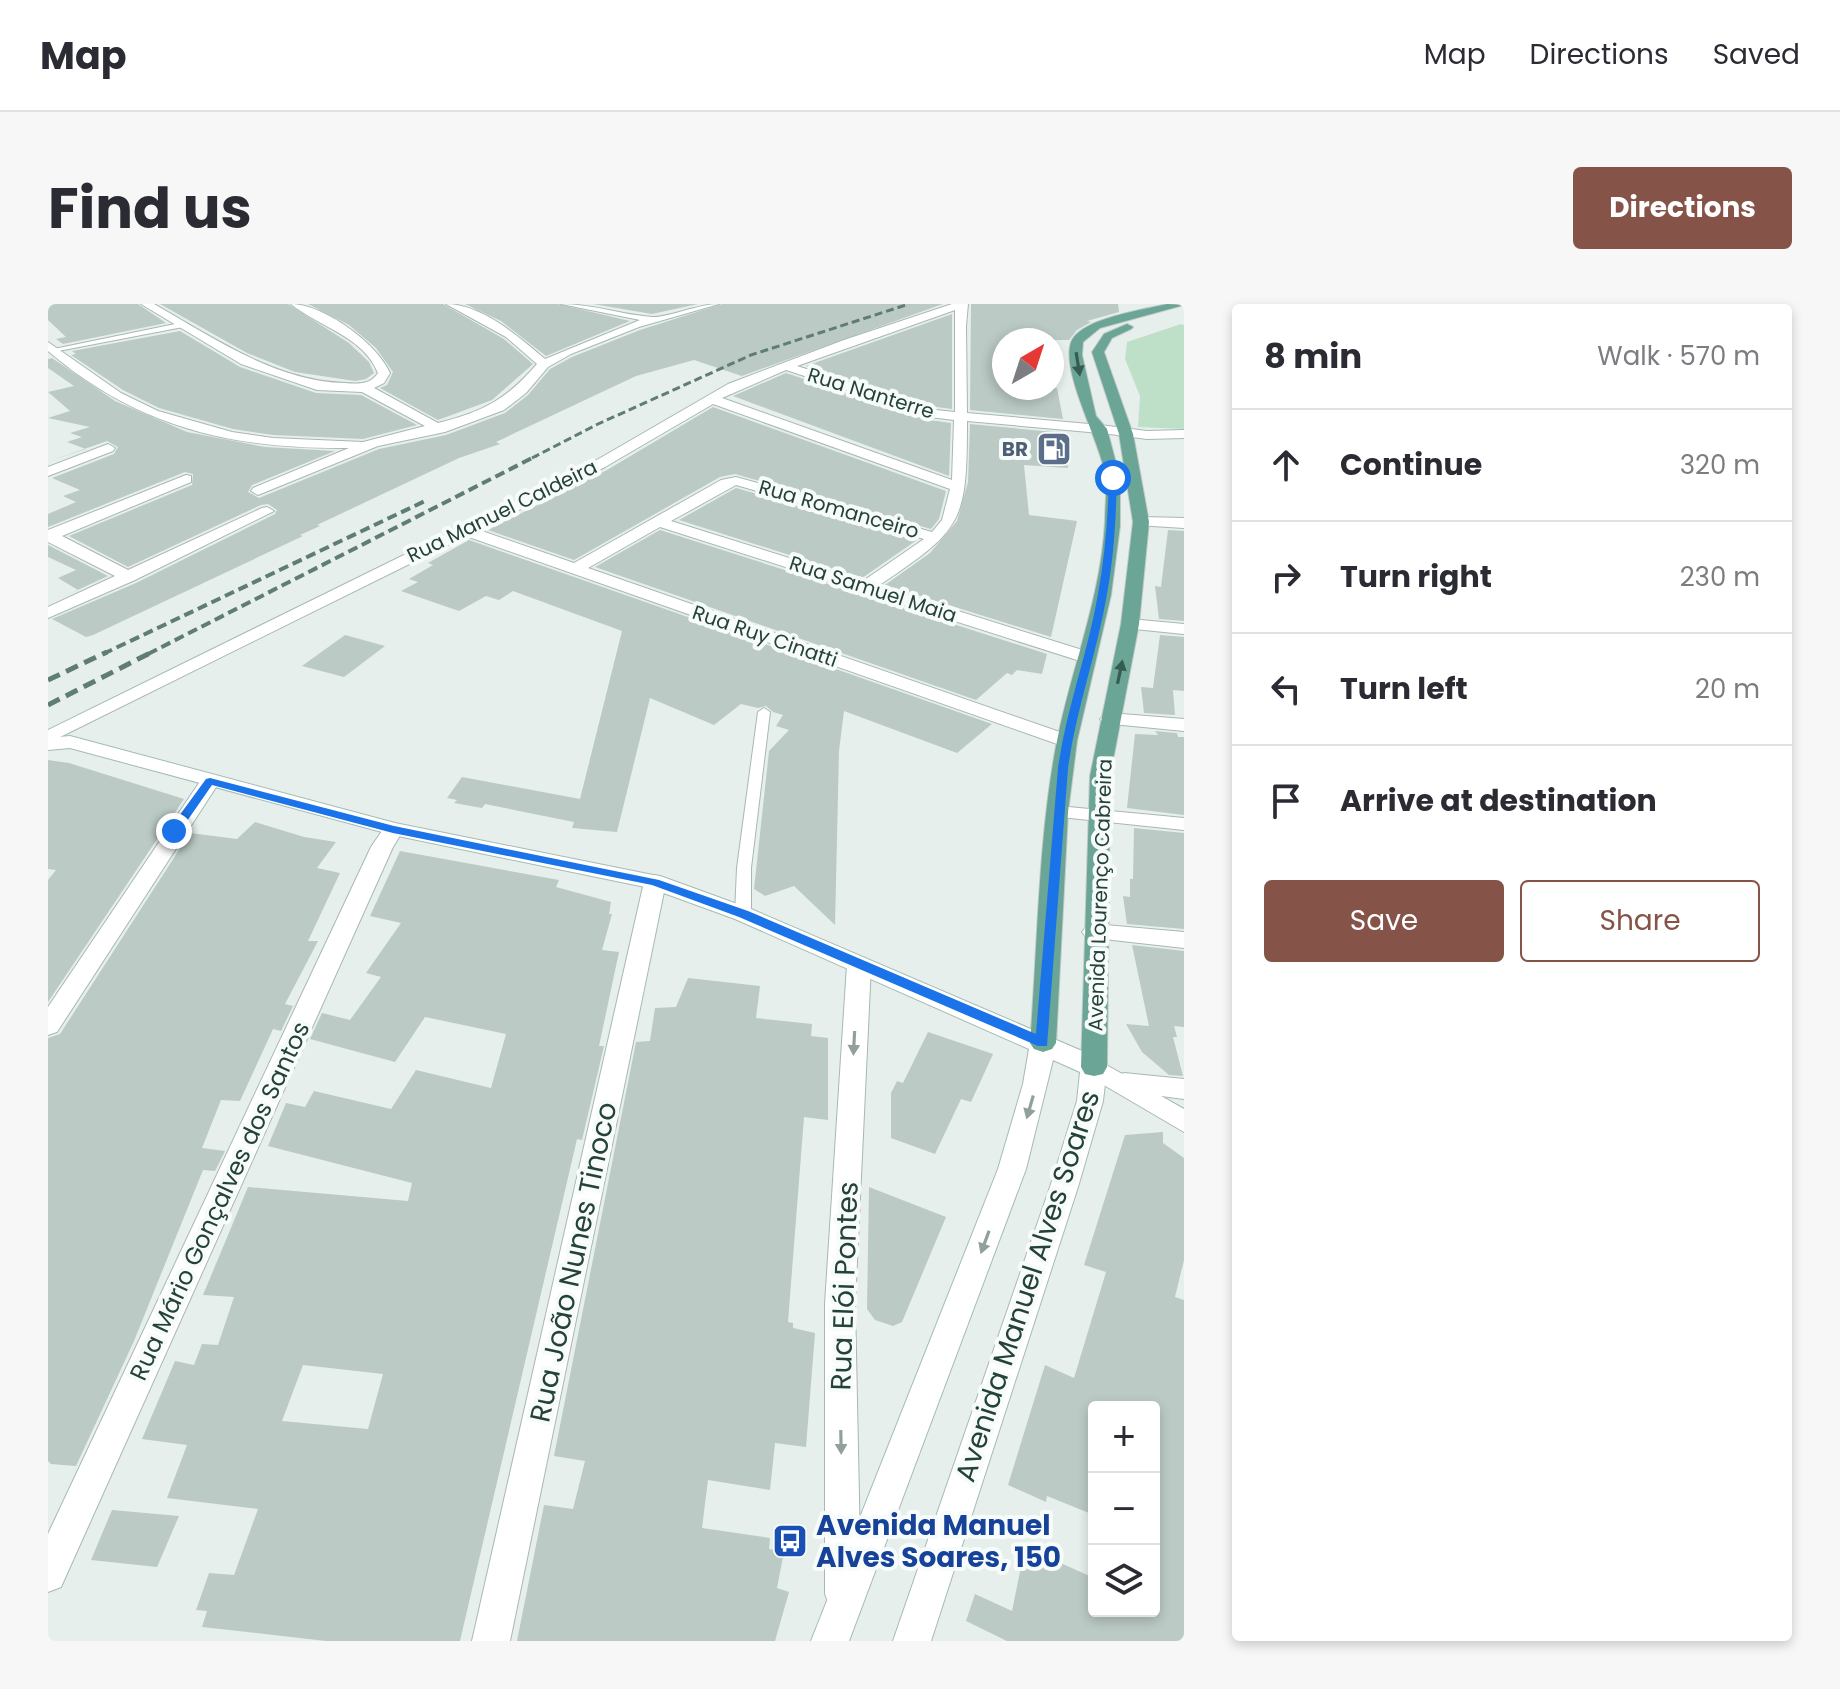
<!DOCTYPE html>
<meta charset="utf-8">
<style>
:root{--surface:#fff;--page:#f7f7f7;--text:#2b2b33;--muted:#7c7c81;--line:#e1e1e2;--accent:#855347}
body{margin:0;font-family:Poppins,sans-serif;background:var(--page);color:var(--text)}
.controls{position:absolute;right:24px;bottom:24px;display:grid;overflow:hidden;border-radius:8px;box-shadow:0 4px 12px #0003}
.controls button{width:72px;height:72px;display:grid;place-items:center;padding:0;border:0;border-bottom:2px solid var(--line);background:var(--surface);color:var(--text);font:40px sans-serif}
.compass{position:absolute;left:944px;top:24px;width:72px;height:72px;border-radius:50%;background:var(--surface);box-shadow:0 4px 12px #0003;rotate:39deg}
.stop{position:absolute;width:24px;height:24px;margin:-18px;border:6px solid #1a73e8;border-radius:50%;background:#fff}
.stop.end{background:#1a73e8;border-color:#fff;box-shadow:0 2px 8px #0008}
.list{margin:0;padding:0;list-style:none}
h2{display:flex;justify-content:space-between;align-items:center;height:104px;margin:0;padding:0 32px;font-size:34px}
h2 small{font-size:26px;font-weight:400;color:var(--muted)}
.list li{display:grid;grid-template-columns:52px 1fr auto;gap:24px;align-items:center;box-sizing:border-box;height:112px;padding:0 32px;border-top:2px solid var(--line)}
.list b{display:block;font-size:30px;white-space:nowrap}
.list em{font-size:26px;font-style:normal;color:var(--muted)}
.actions{display:flex;gap:16px;padding:24px 32px}
.actions a{flex:1;padding:18px 0;border:2px solid var(--accent);border-radius:8px;text-align:center;font-size:28px;color:var(--accent)}
.actions .main{background:var(--accent);color:#fff}
.icon{flex:none;width:44px;height:44px;fill:none;stroke:currentColor;stroke-width:2;stroke-linecap:round;stroke-linejoin:round}
.map{position:relative;flex:none;width:1136px;height:1337px;overflow:hidden;border-radius:8px}
header{display:flex;align-items:center;gap:48px;box-sizing:border-box;height:112px;padding:0 40px;background:var(--surface);border-bottom:2px solid var(--line)}
header strong{font-size:38px}
nav{display:flex;gap:44px;margin-inline-start:auto;font-size:28px}
.intro{display:flex;align-items:center;justify-content:space-between;box-sizing:border-box;height:192px;padding:0 48px}
h1{margin:0;font-size:56px}
.button{padding:20px 36px;border-radius:8px;background:var(--accent);color:#fff;font-size:28px;font-weight:700}
main{display:flex;gap:48px;padding:0 48px}
aside{flex:1;background:var(--surface);border-radius:8px;box-shadow:0 4px 12px #0003}
.map>svg:first-child{display:block}
.green{fill:#bfe0c8}
.building{fill:#bbcac4;fill-rule:evenodd}
.lines{fill:none;stroke-linecap:round;stroke-linejoin:round}
.service-casing{stroke:#a8b8b2;stroke-width:2}
.minor-casing{stroke:#a8b8b2;stroke-width:2}
.tertiary-casing{stroke:#a8b8b2;stroke-width:2}
.secondary-casing{stroke:#a4bbb3;stroke-width:2}
.primary-casing{stroke:#c2cac8;stroke-width:2}
.service{fill:#fff;fill-rule:evenodd}
.minor{fill:#fff;fill-rule:evenodd}
.tertiary{fill:#fff;fill-rule:evenodd}
.secondary{fill:#fff;fill-rule:evenodd}
.primary{fill:#6aa596;fill-rule:evenodd}
.rail-far2{stroke:#5f7d75;stroke-width:3;stroke-dasharray:8 4;stroke-linecap:butt}
.rail-far1{stroke:#5f7d75;stroke-width:4;stroke-dasharray:10 5;stroke-linecap:butt}
.rail{stroke:#5f7d75;stroke-width:5;stroke-dasharray:13 7;stroke-linecap:butt}
.oneway{fill:#365b51}
.oneway2{fill:#92a09c}
.route{fill:#1a73e8}
.labels{text-anchor:middle;stroke-width:8;stroke-linejoin:round;paint-order:stroke}
.far-street-label{font-size:20px;fill:#24423a;stroke:#f7fbf9}
.far-service-label{font-size:20px;font-weight:bold;fill:#4e5e75;stroke:#f7fbf9;text-anchor:end}
.street-label{font-size:24px;fill:#24423a;stroke:#f7fbf9}
.near-street-label{font-size:28px;fill:#24423a;stroke:#f7fbf9}
.near-transit-label{font-size:28px;font-weight:bold;fill:#164399;stroke:#f7fbf9;text-anchor:start}
</style>
<header>
<strong>Map</strong>
<nav><a>Map</a><a>Directions</a><a>Saved</a></nav>
</header>
<div class="intro"><h1>Find us</h1><a class="button">Directions</a></div>
<main>
<div class="map">
<svg width="1136" height="1337" viewBox="0 0 1136 1337">
<rect width="100%" height="100%" fill="#e6efeb"/>
<path class="green" d="M1133 20 1136 21V125L1090 123 1092 92 1077 55 1079 38Z"/>
<g class="building">
<path d="M0 0H90L118 19 15 40 8 35 18 33 0 16Z"/>
<path d="M112 0H240L301 39 321 58 326 69 318 75 307 77 247 68 199 49Z"/>
<path d="M260 0H395L456 35 485 60 444 96 390 116 332 84 339 81 345 68 328 44 301 21Z"/>
<path d="M417 0H510L582 17 498 52 453 17Z"/>
<path d="M545 0H650L604 10Z"/>
<path d="M674 0H895L694 72 646 56 588 72 448 138 452 140 411 154 269 221 272 222 252 231 255 232 45 331 38 333 4 315 88 279 227 210 229 206 220 200 213 201 80 263 21 232 144 181 145 170 137 168 0 223V210L28 198 15 192 32 186 4 174 66 150 70 143 59 137 2 157 38 145 19 138 34 133 22 129 42 123 0 114 22 107 0 88 26 82 0 64V55L4 54 67 97 139 128 217 143 287 147 204 181 200 188 211 194 331 145 398 131 457 109 480 91 502 65 524 53 592 26Z"/>
<path d="M923 0H1070L1071 8 1039 17 1043 18 1029 26 1021 36H956V84H1009L1015 115 922 106Z"/>
<path d="M904 10V105L889 103 758 62Z"/>
<path d="M132 27 192 63 268 89 313 91 369 121 315 135 225 131 185 125 111 104 75 86 23 51 28 50 24 47Z"/>
<path d="M738 69 881 116 903 119 901 172 685 92Z"/>
<path d="M665 103 898 187 891 215 883 225 687 170 672 173 526 256 440 226 559 166Z"/>
<path d="M922 120 1016 129 1020 164 976 161 981 211 1029 217 1003 333 837 281 882 249 909 217 920 178Z"/>
<path d="M688 184 869 236 814 274 631 216Z"/>
<path d="M612 226 999 350 994 370 969 366 964 371 959 369 928 396 547 263Z"/>
<path d="M1120 226 1136 227V317L1111 315 1107 282 1113 283Z"/>
<path d="M421 236 944 420 909 449 796 407 791 447 787 621 746 582 717 592 706 585 721 447 741 426 728 422 735 411 725 408 718 402 710 404 693 400 666 421 602 394 569 528 524 524 526 518 437 500 434 504 406 499 409 496 399 494 414 473 532 495 574 327 465 287 451 296 438 292 411 307 353 287 370 278 361 275 385 261 380 259Z"/>
<path d="M0 241 60 272 10 295 30 286 10 274 28 266 0 253Z"/>
<path d="M297 331 337 342 296 373 254 362Z"/>
<path d="M1112 331 1136 333V387L1125 386 1127 411 1096 409 1093 383 1105 384Z"/>
<path d="M1107 427 1129 429 1130 433H1136V511L1079 504 1087 430 1110 431Z"/>
<path d="M0 456 21 459 136 495 0 698V576L8 566 0 565Z"/>
<path d="M207 518 256 533 288 538 269 564 292 569 260 637H270L237 700 245 702 233 727 225 725 192 797 173 796 154 844 177 847 167 867 155 866 86 1037 28 1162 3 1160 0 1157V734L12 730 142 529 189 535Z"/>
<path d="M1086 524 1136 529V625L1079 620 1075 592 1082 593V575H1085Z"/>
<path d="M352 547 511 576 508 583 563 598 561 610H564L554 646 571 648 551 742H556L534 836 529 835 412 1337H278L154 1323 159 1307 148 1306 161 1269 186 1271 210 1205 119 1194 139 1141 94 1135 127 1057 146 1061 154 1040 170 1041 186 993 155 991 200 883 360 897 364 879 220 842 238 799 257 803 266 787 343 805 368 766 443 784 458 730 377 713 347 758 262 735 274 709 302 716 333 673 318 669 353 619 322 612ZM255 1061 335 1070 320 1125 234 1117Z"/>
<path d="M1084 641 1136 647V723L1126 722 1129 733H1125L1135 772 1121 771 1094 748 1078 720 1101 722Z"/>
<path d="M640 674 712 682 708 714 764 720 763 732 780 734V816L756 813 740 1018 745 1019V1024L767 1029 758 1143 727 1139 722 1186 660 1176 654 1224 722 1234 721 1245 736 1248 729 1284 741 1288 727 1337H469L496 1201 525 1205 537 1157 506 1152 588 738 602 737 607 704 628 703Z"/>
<path d="M880 728 945 750 923 798 913 795 887 850 843 834V789L849 777 855 779Z"/>
<path d="M1115 828V839L1136 854V956L1127 993 1136 996V1337H959L918 1317 927 1290 964 1307 977 1243 1046 1274V1307H1106V1103H1046V1211L999 1192 998 1198 960 1181 997 1061 1026 1074 1058 968 1036 961 1077 831Z"/>
<path d="M821 883 898 913 854 1018 845 1022 827 1016 819 1005Z"/>
<path d="M64 1206 131 1212 109 1263 43 1256Z"/>
</g>
<g class="lines">
<g class="service-casing">
<g id="service">
<path d="M132 19 135 23 5 48 1 46Z"/>
<path d="M716 404 722 408 703 564V610L695 615 687 610 689 564 710 408Z"/>
</g>
</g>
<g class="minor-casing">
<g id="minor">
<path d="M93 0H106C166 34 227 77 297 79 310 80 322 81 330 69 315 32 271 23 243 0 275 0 329 39 342 69L336 79 326 84 390 119C435 108 459 95 489 60L458 33 398 0C434 0 471 33 497 55L592 16 513 0C545 0 575 11 604 13 620 14 649 0 671 0L591 23 523 50 500 63 478 89 456 106 397 128 330 142 210 191 203 187 205 184 301 144C184 145 90 124 0 47V38L73 89 110 107 184 128 225 134 315 138 377 122 314 88 269 86 193 60Z"/>
<path d="M904 0H920L918 22 919 109 1052 121 1059 125 1052 129 919 117C919 219 915 225 830 282L1044 349 1047 353 1044 357H1032L612 223 540 264 1026 433 1029 437 1026 441H1012L418 232 0 439V426L547 157 680 80 796 36ZM907 6V108L888 106 749 62ZM738 66 882 113 906 116 904 176 674 94ZM665 100 902 185 894 216 884 228 688 173 673 176 526 259 431 226 557 163ZM688 181 876 235 815 277 623 217Z"/>
<path d="M60 140 67 144 65 147 0 172V163Z"/>
<path d="M138 171 143 172V178L14 232 80 266 214 204 219 203 226 207 87 276 0 314V303L67 272 0 238V226Z"/>
<path d="M1093 213 1136 214V224L1088 221 1085 218Z"/>
<path d="M1061 409 1136 415V427L1054 419 1052 415Z"/>
<path d="M162 471 172 477 9 728 0 731V703L155 473Z"/>
<path d="M1010 502 1136 514V526L1003 512 1000 508Z"/>
<path d="M345 519 356 525 345 543 13 1283 0 1288V1230L323 543 338 521Z"/>
<path d="M607 571 615 573 618 578 462 1337H424L596 578 599 573Z"/>
<path d="M1046 620 1136 628V644L1038 633 1034 628 1038 623Z"/>
<path d="M811 653 819 655 823 661 807 1000 813 1290 808 1303 795 1308 782 1303 777 1290V1000L799 661 803 655Z"/>
<path d="M1076 769 1136 775V795L1067 786 1063 779 1067 772Z"/>
</g>
</g>
<g class="tertiary-casing">
<g id="tertiary">
<path d="M1052 121 1099 127 1136 126V134L1099 135 1047 128 1045 125Z"/>
<path d="M1082 315 1136 320V330L1076 324 1073 320 1076 316Z"/>
<path d="M1046 754 1136 805V828L1037 770 1033 763 1037 756Z"/>
</g>
</g>
<g class="secondary-casing">
<path id="secondary" d="M22 432 347 519 615 573 703 605 1055 756 1059 763 1055 797 1030 883 883 1337H845L1002 883 1029 797 1032 768 1005 756 978 865 801 1337H763L950 865 975 780 981 745 687 615 602 584 345 531 22 444 0 446V434Z"/>
</g>
<g class="primary-casing">
<g id="primary">
<path d="M1119 0 1136 1 1052 24 1035 38 1034 51 1048 112 1059 125 1072 174V222L1063 291 1029 437 1020 508 1008 739 1004 745 995 748 986 745 982 739C990 640 990 534 1009 437 1024 363 1053 293 1057 218 1057 204 1059 189 1058 175 1055 142 1010 65 1024 36 1036 14 1095 6 1119 0Z"/>
<path d="M1079 20 1085 23 1083 25 1064 34 1056 48 1085 130 1101 218 1091 320 1062 472 1059 763 1055 770 1046 772 1037 770 1033 763 1042 472 1073 320 1085 218 1071 130 1044 48 1056 30Z"/>
</g>
</g>
<use href="#service" class="service"/>
<use href="#minor" class="minor"/>
<use href="#tertiary" class="tertiary"/>
<use href="#secondary" class="secondary"/>
<use href="#primary" class="primary"/>
<path class="rail-far2" d="M484 154 550 120 703 51 861 0"/>
<g class="rail-far1">
<path d="M55 350 377 197"/>
<path d="M100 350 488 152"/>
</g>
<g class="rail">
<path d="M0 376 59 348"/>
<path d="M0 401 104 348"/>
</g>
</g>
<defs><path id="oneway-solid" d="M-6-.8H1V-3.2L6.5 0L1 3.2V.8H-6Z" transform="scale(2)"/></defs>
<g class="oneway">
<use href="#oneway-solid" transform="translate(1030 60) rotate(81)"/>
<use href="#oneway-solid" transform="translate(1072 368) rotate(-78)"/>
</g>
<g class="oneway2">
<use href="#oneway-solid" transform="translate(806 739) rotate(93)"/>
<use href="#oneway-solid" transform="translate(982 803) rotate(106)"/>
<use href="#oneway-solid" transform="translate(937 938) rotate(110)"/>
<use href="#oneway-solid" transform="translate(793 1138) rotate(89)"/>
</g>
<path class="route" d="M1065 172 1069 174C1068 213 1066 252 1059 290 1049 349 1028 405 1020 464L999 742H990L691 613 604 581 345 529 164 481 130 530 120 527 158 475 162 474 346 522 611 576 700 607 988 730 1010 464C1018 405 1040 349 1050 290 1057 252 1060 213 1061 174Z"/>
<defs>
<g id="fuel-square" transform="scale(1.8)"><rect x="-9" y="-9" width="18" height="18" rx="4" fill="#5c6f8a" stroke="#f7fbf9"/><path d="M-5.5-6h7V0h2V4h1.3V-2.5L3-4.5l.8-.8L6-3V5H2.5V1h-1V6h-7ZM-4.2-4.7v3.2H.2V-4.7Z" fill="#fff"/></g>
<g id="bus-square" transform="scale(1.8)"><rect x="-9" y="-9" width="18" height="18" rx="4" fill="#1a4fb4" stroke="#f7fbf9"/><path d="M-5-6H5V4H4V6H2V4H-2V6H-4V4H-5ZM-3.5-4V0h7V-4ZM-3.5 1.2v1.5H-2V1.2ZM2 1.2v1.5H3.5V1.2Z" fill="#fff"/></g>
</defs>
<g fill-rule="evenodd">
<use href="#fuel-square" x="1006" y="145"/>
<use href="#bus-square" x="742" y="1237"/>
</g>
<g class="labels">
<g class="far-street-label">
<text transform="translate(823 89) rotate(17)" y="7">Rua Nanterre</text>
<text transform="translate(791 205) rotate(16)" y="7">Rua Romanceiro</text>
<text transform="translate(454 207) rotate(-26)" y="7">Rua Manuel Caldeira</text>
<text transform="translate(825 285) rotate(18)" y="7">Rua Samuel Maia</text>
<text transform="translate(717 332) rotate(19)" y="7">Rua Ruy Cinatti</text>
<text transform="translate(1052 591) rotate(-88)" y="7">Avenida Lourenço Cabreira</text>
</g>
<g class="far-service-label">
<text x="980" y="152">BR</text>
</g>
<g class="street-label">
<text transform="translate(172 897) rotate(-65)" y="8">Rua Mário Gonçalves dos Santos</text>
</g>
<g class="near-street-label">
<text transform="translate(525 958) rotate(-78)" y="10">Rua João Nunes Tinoco</text>
<text transform="translate(796 982) rotate(-88)" y="10">Rua Elói Pontes</text>
<text transform="translate(979 982) rotate(-72)" y="10">Avenida Manuel Alves Soares</text>
</g>
<g class="near-transit-label">
<text x="768" y="1231">Avenida Manuel<tspan x="768" dy="32">Alves Soares, 150</tspan></text>
</g>
</g>
</svg>
<div class="controls">
<button>+</button>
<button>−</button>
<button><svg class="icon" aria-label="layers" viewBox="0 0 24 24"><path d="M12 4l9 5-9 5-9-5zM3 14l9 5 9-5"/></svg></button>
</div>
<svg class="compass" viewBox="-18 -18 36 36"><path d="M0-13l5 13h-10z" fill="#e53935"/><path d="M0 13l5-13h-10z" fill="#7c7c81"/></svg>
<div class="stop" style="left:1065px;top:174px"></div>
<div class="stop end" style="left:126px;top:527px"></div>
</div>
<aside>
<h2>8 min<small>Walk · 570 m</small></h2>
<ul class="list">
<li><svg class="icon" aria-label="ahead" viewBox="0 0 24 24"><path d="M12 20V5M6 11l6-6 6 6"/></svg><div><b>Continue</b></div><em>320 m</em></li>
<li><svg class="icon" aria-label="right" viewBox="0 0 24 24"><path d="M7 20v-9h11M14 6l5 5-5 5"/></svg><div><b>Turn right</b></div><em>230 m</em></li>
<li><svg class="icon" aria-label="left" viewBox="0 0 24 24"><path d="M17 20v-9H6M10 6l-5 5 5 5"/></svg><div><b>Turn left</b></div><em>20 m</em></li>
<li><svg class="icon" aria-label="arrive" viewBox="0 0 24 24"><path d="M6 21V4h12l-3 4 3 4H6"/></svg><div><b>Arrive at destination</b></div></li>
</ul>
<div class="actions"><a class="main">Save</a><a>Share</a></div>
</aside>
</main>
